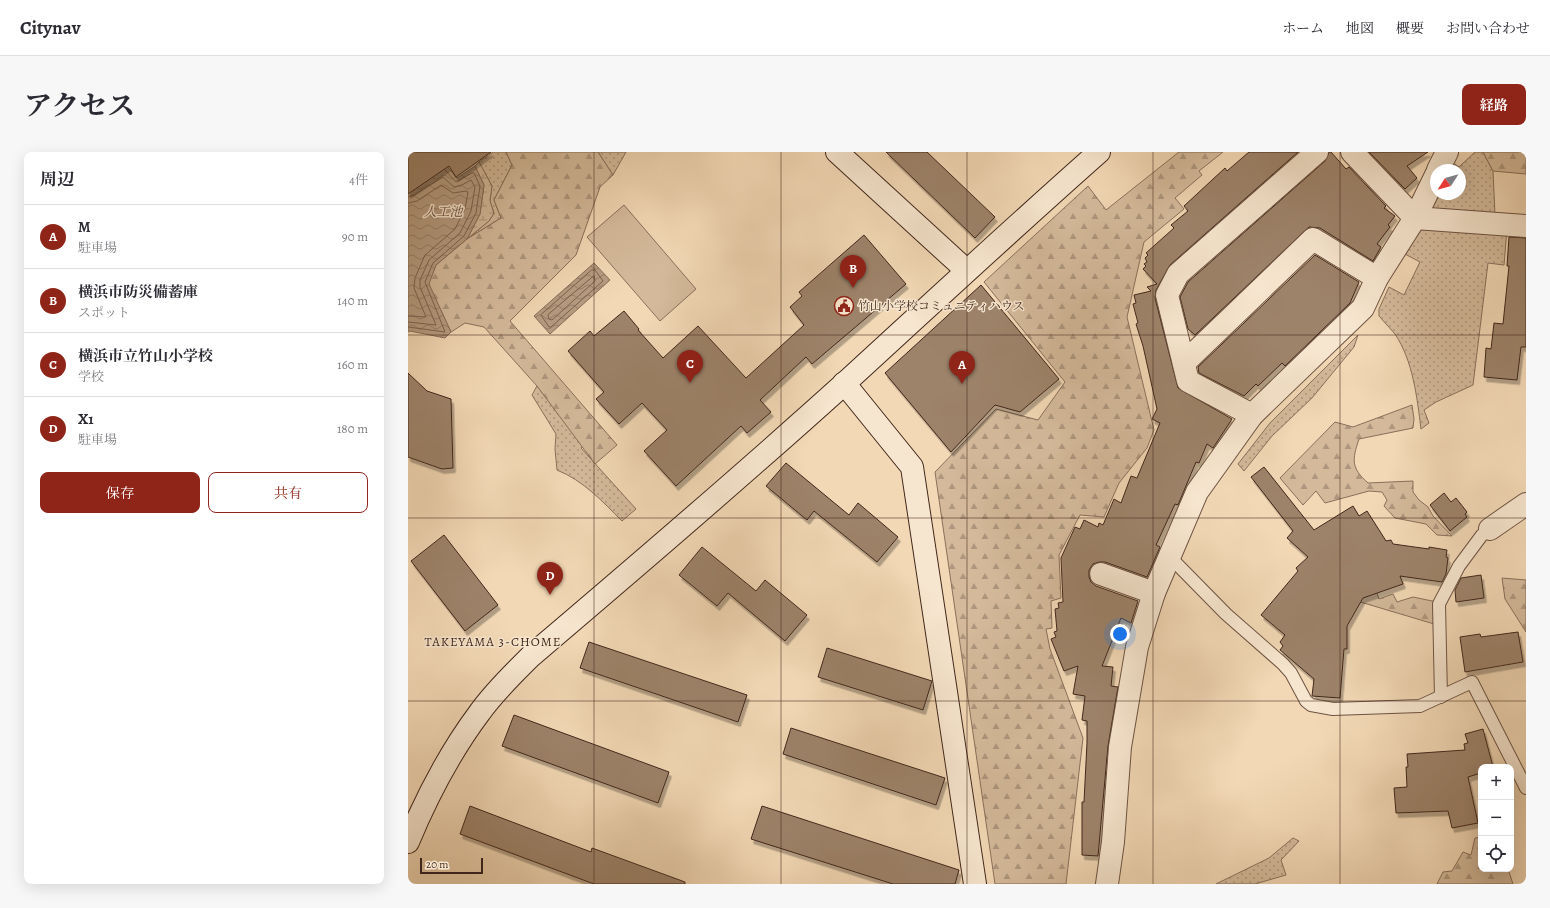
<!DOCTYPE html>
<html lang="ja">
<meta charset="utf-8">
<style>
:root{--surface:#fff;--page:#f7f7f7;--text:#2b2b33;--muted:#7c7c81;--line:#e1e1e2;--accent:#8f2418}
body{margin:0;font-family:Alegreya,"Noto Serif JP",serif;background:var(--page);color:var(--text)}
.controls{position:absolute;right:12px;bottom:12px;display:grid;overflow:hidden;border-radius:8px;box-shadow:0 4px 16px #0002}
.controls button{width:36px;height:36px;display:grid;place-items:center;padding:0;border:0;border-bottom:1px solid var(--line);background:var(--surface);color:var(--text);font:20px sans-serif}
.compass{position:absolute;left:1022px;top:12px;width:36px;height:36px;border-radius:50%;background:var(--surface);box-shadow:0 4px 16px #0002;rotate:234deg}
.scale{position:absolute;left:12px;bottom:10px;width:63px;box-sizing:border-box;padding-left:4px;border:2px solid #41271b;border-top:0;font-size:11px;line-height:14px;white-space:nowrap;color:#41271b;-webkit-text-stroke:3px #f7e6cf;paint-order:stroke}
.you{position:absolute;left:712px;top:482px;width:14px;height:14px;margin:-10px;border:3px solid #fff;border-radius:50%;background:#1a73e8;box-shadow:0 0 0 6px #1a73e833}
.badge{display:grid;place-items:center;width:26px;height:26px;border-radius:50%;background:var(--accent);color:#fff;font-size:13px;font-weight:700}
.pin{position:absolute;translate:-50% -33px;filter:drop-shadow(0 1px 2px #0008)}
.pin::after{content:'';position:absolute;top:21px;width:14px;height:12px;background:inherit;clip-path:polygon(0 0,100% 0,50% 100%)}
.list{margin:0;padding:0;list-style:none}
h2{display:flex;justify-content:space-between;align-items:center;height:52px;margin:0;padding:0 16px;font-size:17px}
h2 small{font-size:13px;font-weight:400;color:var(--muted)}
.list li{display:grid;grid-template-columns:26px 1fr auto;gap:12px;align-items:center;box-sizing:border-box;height:64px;padding:0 16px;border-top:1px solid var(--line)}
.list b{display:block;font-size:15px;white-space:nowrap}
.list p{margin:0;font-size:13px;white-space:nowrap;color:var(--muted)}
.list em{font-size:13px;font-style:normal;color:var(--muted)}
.actions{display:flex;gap:8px;padding:12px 16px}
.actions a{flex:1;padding:9px 0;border:1px solid var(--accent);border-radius:8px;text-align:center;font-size:14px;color:var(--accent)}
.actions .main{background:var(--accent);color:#fff}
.icon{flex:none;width:22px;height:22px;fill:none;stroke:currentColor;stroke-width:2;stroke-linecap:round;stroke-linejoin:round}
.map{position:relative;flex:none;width:1118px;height:732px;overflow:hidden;border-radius:8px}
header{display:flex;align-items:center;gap:24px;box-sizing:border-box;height:56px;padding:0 20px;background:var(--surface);border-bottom:1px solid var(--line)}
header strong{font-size:19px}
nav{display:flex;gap:22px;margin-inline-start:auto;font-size:14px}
.intro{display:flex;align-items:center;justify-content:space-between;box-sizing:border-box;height:96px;padding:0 24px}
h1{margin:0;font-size:28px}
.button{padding:10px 18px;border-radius:8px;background:var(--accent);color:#fff;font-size:14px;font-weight:700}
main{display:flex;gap:24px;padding:0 24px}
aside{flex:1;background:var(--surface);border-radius:8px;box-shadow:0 4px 16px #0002}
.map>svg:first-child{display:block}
.grass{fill:url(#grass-dots);stroke:#8a705b}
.forest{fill:url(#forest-firs);stroke:#8a705b}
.wetland{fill:url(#wetland-marsh);stroke:#8a705b}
.pitch{fill:#d4ba9b;stroke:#8a705b}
.water{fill:url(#water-waves);stroke:#876d58}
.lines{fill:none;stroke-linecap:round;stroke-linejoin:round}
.shore{stroke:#7c624e;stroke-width:1}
.building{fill:#9d836b;stroke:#41271b;filter:url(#shadow)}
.lane-casing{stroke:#6d5342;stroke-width:14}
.street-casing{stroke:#6d5342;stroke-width:24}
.secondary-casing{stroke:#41271b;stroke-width:24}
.lane{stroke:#f7e6cf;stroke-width:12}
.street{stroke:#f7e6cf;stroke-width:22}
.secondary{stroke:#f7e6cf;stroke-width:22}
.grid{fill:none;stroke:#41271b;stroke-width:1;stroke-opacity:0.55}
.labels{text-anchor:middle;stroke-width:3;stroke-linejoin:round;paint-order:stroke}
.poi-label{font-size:12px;fill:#41271b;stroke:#f7e6cf;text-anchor:start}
.water-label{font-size:13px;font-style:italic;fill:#644a3a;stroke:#f7e6cf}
.neighbourhood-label{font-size:13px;letter-spacing:1px;fill:#41271b;stroke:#f7e6cf}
</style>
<header>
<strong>Citynav</strong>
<nav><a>ホーム</a><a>地図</a><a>概要</a><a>お問い合わせ</a></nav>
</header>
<div class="intro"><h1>アクセス</h1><a class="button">経路</a></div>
<main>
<aside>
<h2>周辺<small>4件</small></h2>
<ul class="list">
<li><span class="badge">A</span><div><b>M</b><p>駐車場</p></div><em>90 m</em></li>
<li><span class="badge">B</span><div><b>横浜市防災備蓄庫</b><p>スポット</p></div><em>140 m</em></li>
<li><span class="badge">C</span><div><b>横浜市立竹山小学校</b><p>学校</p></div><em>160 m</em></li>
<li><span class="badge">D</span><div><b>X1</b><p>駐車場</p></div><em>180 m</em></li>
</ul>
<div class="actions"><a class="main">保存</a><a>共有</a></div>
</aside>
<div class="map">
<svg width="1118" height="732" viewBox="0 0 1118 732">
<defs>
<pattern id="grass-dots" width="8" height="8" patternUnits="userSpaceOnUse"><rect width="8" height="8" fill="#d4ba9b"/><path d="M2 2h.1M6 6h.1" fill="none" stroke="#ae977e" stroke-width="1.8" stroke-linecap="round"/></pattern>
<pattern id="forest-firs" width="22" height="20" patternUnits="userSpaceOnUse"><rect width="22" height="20" fill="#d4ba9b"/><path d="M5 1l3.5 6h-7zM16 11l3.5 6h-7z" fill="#ae977e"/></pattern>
<pattern id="wetland-marsh" width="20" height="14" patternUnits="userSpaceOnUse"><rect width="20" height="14" fill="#d4ba9b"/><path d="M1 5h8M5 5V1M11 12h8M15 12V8" fill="none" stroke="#ae977e"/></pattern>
<pattern id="water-waves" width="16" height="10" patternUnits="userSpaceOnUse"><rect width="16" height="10" fill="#b69c81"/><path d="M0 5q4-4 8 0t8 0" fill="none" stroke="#967f69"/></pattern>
<filter id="shadow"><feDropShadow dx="2.5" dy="4.5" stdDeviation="0" flood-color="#0004"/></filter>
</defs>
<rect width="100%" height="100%" fill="#f2d8b5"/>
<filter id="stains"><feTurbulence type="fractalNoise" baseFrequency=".005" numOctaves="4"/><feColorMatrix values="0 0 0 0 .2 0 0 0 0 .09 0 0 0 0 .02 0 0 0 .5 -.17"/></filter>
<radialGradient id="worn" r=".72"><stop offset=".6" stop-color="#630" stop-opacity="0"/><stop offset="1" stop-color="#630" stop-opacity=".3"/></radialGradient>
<g class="grass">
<path d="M85 0H98L104 13 86 48 93 66 59 87 81 69 86 61 82 49 84 34 71 10Z"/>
<path d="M190 0H218L205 23Z"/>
<path d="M1067 0H1075L1085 19 1087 63 1022 61 1028 42H1052V18H1036L1041 8 1051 15Z"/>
<path d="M1011 76 1099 77 1096 113 1080 111 1065 233 1028 250 1016 258 1021 271 1013 277C1009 245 1005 209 987 182 982 176 976 170 971 164V157L981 135 996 143 1012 110 997 102Z"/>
<path d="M950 183 946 195 904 246 864 284 836 319 830 312 862 271Z"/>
<path d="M129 234 175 294 173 296 228 357 214 369C194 349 176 329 149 318L147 297 148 282 124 243Z"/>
<path d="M885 686 891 689 873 708 878 723 847 732H808L861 706Z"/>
</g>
<g class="forest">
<path d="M98 0H190L205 23 192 35 168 103 102 169 209 293 187 312 129 234 76 175 57 171 43 180 20 132 28 113 59 87 93 66 86 48 104 13Z"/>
<path d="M771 0H815L791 19 794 23 767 46 776 57 736 90 719 165 746 278 739 296 711 331 696 365 672 363 651 403 653 446 643 449 644 476 638 477 642 497 675 586 658 732H587L527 320 588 257 630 268 657 230 576 130 680 34 698 58Z"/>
<path d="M1075 0H1118V22L1085 19Z"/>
<path d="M1004 253 1006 267 1005 276 951 287C944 308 943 316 960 331L1005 329V340L1011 348 1020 355 1025 364 1044 384 1029 383 1018 372 987 366 976 354 979 348 974 340 961 339 917 351 908 339 895 353 872 326 927 270 945 275Z"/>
<path d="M1094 426 1118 428V480L1097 447Z"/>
<path d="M965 429 971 447 985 442 989 450 1005 445 1029 450 1026 472 949 449Z"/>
<path d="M1073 685V717H1100L1105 732H1029L1035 720 1044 719 1055 700 1063 703 1067 686Z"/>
</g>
<path class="wetland" d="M71 10 84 34 82 49 86 61 81 69 59 87 72 62 76 33 67 14Z"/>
<path class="pitch" d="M216 53 288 137 252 169 179 85Z"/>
<g class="water">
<path d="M37 12 49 26 67 14 76 33 72 62 59 87 28 113 21 132 43 180 37 186 2 179 0 180V37Z"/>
<path d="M186 111 202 128 142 182 126 164Z"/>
</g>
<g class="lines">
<g class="shore">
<path d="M0 45 6 43 35 25 46 35 52 34 63 28 67 35 63 59 52 81 21 108 12 128V135L28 173 0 170"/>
<path d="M0 51 9 49 33 33 45 41 58 39 60 40 57 57 47 77 17 103 7 126 6 136 18 165 0 164"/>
<path d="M184 118H187L195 129 143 175H141L133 163Z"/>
<path d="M186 124 187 129 144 168 141 167 140 163Z"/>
<path d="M0 175 37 180 17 130 25 111 56 84 68 61 72 34 66 21H64L48 30 37 18"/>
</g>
</g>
<g class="building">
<path d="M0 0H83L48 25 41 14 0 42Z"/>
<path d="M478 0H519L587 65 567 86Z"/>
<path d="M841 0H890L762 113 748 138 747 146 770 236 824 267 805 296 799 292 791 311 788 310 770 353 767 352 748 393 752 395 739 425 697 410H691L685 412 681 418V425L683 430 688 434 730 449 723 471 713 466 694 514 705 515 703 534 710 535 700 594 690 704 674 703V650H676L679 591V569L674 568 677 544 665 542 670 514 656 519 643 487 648 485 646 480 649 479 647 457 651 456 650 451 655 450 653 406 667 375 672 377 676 368 690 375 691 371 695 373 706 347 713 351 723 324 729 326 752 271 744 267 749 257 735 194 728 172 730 171 725 152 728 151 726 143 743 139 739 135 749 132 735 117 738 114 736 112 739 110 737 106 740 103 738 101 766 76 763 73 780 59 776 54 817 16 819 19Z"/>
<path d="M921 0H923L938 17 941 15 978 54 976 56 987 64 980 73 982 75 969 92 973 95 965 109 912 76 901 75 787 183 780 177 772 145 780 130 917 9Z"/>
<path d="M961 0H1020L999 14 1009 26 997 37Z"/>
<path d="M456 83 498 132 404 212 398 205 352 248 363 260 339 281 333 274 268 334 236 299 259 278 234 251 211 272 188 247 196 240 160 199 182 179 186 184 216 159 231 177 230 178 255 206 290 174 338 226 396 173 382 155 394 144 391 140Z"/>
<path d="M1101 85 1118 86V195H1113L1109 228 1076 225 1078 196 1083 197 1086 171 1095 172 1101 114H1099Z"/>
<path d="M907 103 951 130 942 151 877 214 874 211 850 234 848 232 836 244 791 221 790 215Z"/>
<path d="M573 133 651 227 612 260 587 253 543 300 477 221Z"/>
<path d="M0 221 19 239 43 247 45 316 34 317 0 305Z"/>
<path d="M378 311 441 363 450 351 490 385 469 410 406 359 399 368 358 334Z"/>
<path d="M856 315 906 378 945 354 951 364 959 359 978 389 983 388 985 392 1021 397V395L1039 398 1038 405 1040 406 1038 422 1034 430 992 424 995 432 955 446 939 474V497H936L932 546 904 544 906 527 872 498 875 494 872 490 877 483 853 463 890 419 888 416 900 405 879 386 885 379 843 325Z"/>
<path d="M1036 341 1043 350 1048 346 1059 360 1057 362 1059 365 1042 379 1022 353Z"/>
<path d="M36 383 90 453 57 479 3 409Z"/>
<path d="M294 395 348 439 357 428 399 463 377 489 320 441 309 454 271 423Z"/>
<path d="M1073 423 1076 446 1048 450 1047 438 1053 426Z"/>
<path d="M1110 480 1115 510 1057 520 1052 485 1072 482 1073 485Z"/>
<path d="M181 490 339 543 330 570 172 516Z"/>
<path d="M419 496 524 529 515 558 410 525Z"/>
<path d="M106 563 261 620 250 651 94 594Z"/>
<path d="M383 576 537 626 528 653 375 602Z"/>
<path d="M1075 577 1085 615H1073V621L1060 625 1070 671 1044 676 1040 659 988 661 986 636 999 635 998 615H1000L999 602 1057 598 1056 592 1060 591 1057 582Z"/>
<path d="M62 654 183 700 184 696 277 730V732H186L52 682Z"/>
<path d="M354 654 551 718 547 732H485L343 687Z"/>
</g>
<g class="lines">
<g class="lane-casing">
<g id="lane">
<path d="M761 404 818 462 875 512 883 521 898 549 903 553 925 557 1012 554 1064 530 1118 636"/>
<path d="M1033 545 1031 452 1051 414 1074 383 1082 377"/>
</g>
</g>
<g class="street-casing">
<g id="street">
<path d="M944 0 1007 66 1118 74"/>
<path d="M1030 18 1039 0"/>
<path d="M776 211 905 87 969 126"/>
<path d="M844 263 780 229 759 143 770 122 909 0"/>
<path d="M1082 377 1118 352"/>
<path d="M693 422 746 441"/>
<path d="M699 732 705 690 712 595 729 495 746 441 789 340 844 263 955 156 969 126 1007 66 1028 23"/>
</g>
</g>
<g class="secondary-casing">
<g id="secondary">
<path d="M429 0 558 118"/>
<path d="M436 231 504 315 567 732"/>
<path d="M0 690C19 644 42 600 72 560 87 539 105 522 123 504 229 414 334 324 437 231 521 154 605 76 691 0"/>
</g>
</g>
<use href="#lane" class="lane"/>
<use href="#street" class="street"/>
<use href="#secondary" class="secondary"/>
</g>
<path class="grid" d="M186 0V732M373 0V732M559 0V732M745 0V732M932 0V732M0 183H1118M0 366H1118M0 549H1118"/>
<defs>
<g id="civic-ring" transform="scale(1)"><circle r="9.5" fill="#f7e6cf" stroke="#8f2418" stroke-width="1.5"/><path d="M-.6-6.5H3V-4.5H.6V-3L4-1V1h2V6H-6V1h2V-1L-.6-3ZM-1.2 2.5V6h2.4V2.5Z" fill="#8f2418"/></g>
</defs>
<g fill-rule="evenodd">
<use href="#civic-ring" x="436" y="154"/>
</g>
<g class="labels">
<g class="poi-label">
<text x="450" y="158">竹山小学校コミュニティハウス</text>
</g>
<g class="water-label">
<text x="35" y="64">人工池</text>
</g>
<g class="neighbourhood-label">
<text x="85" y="494">TAKEYAMA 3-CHOME</text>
</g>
</g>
<rect width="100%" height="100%" filter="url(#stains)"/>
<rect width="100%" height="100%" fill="url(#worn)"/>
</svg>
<div class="controls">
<button>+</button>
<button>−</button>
<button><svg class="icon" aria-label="locate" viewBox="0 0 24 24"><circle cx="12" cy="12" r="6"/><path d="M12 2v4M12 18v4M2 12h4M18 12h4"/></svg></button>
</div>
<svg class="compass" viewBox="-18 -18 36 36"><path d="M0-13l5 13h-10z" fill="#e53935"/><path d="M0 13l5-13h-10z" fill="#7c7c81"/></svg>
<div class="scale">20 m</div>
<div class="you"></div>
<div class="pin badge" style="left:554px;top:232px">A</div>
<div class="pin badge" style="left:445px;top:136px">B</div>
<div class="pin badge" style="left:282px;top:231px">C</div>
<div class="pin badge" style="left:142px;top:443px">D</div>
</div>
</main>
